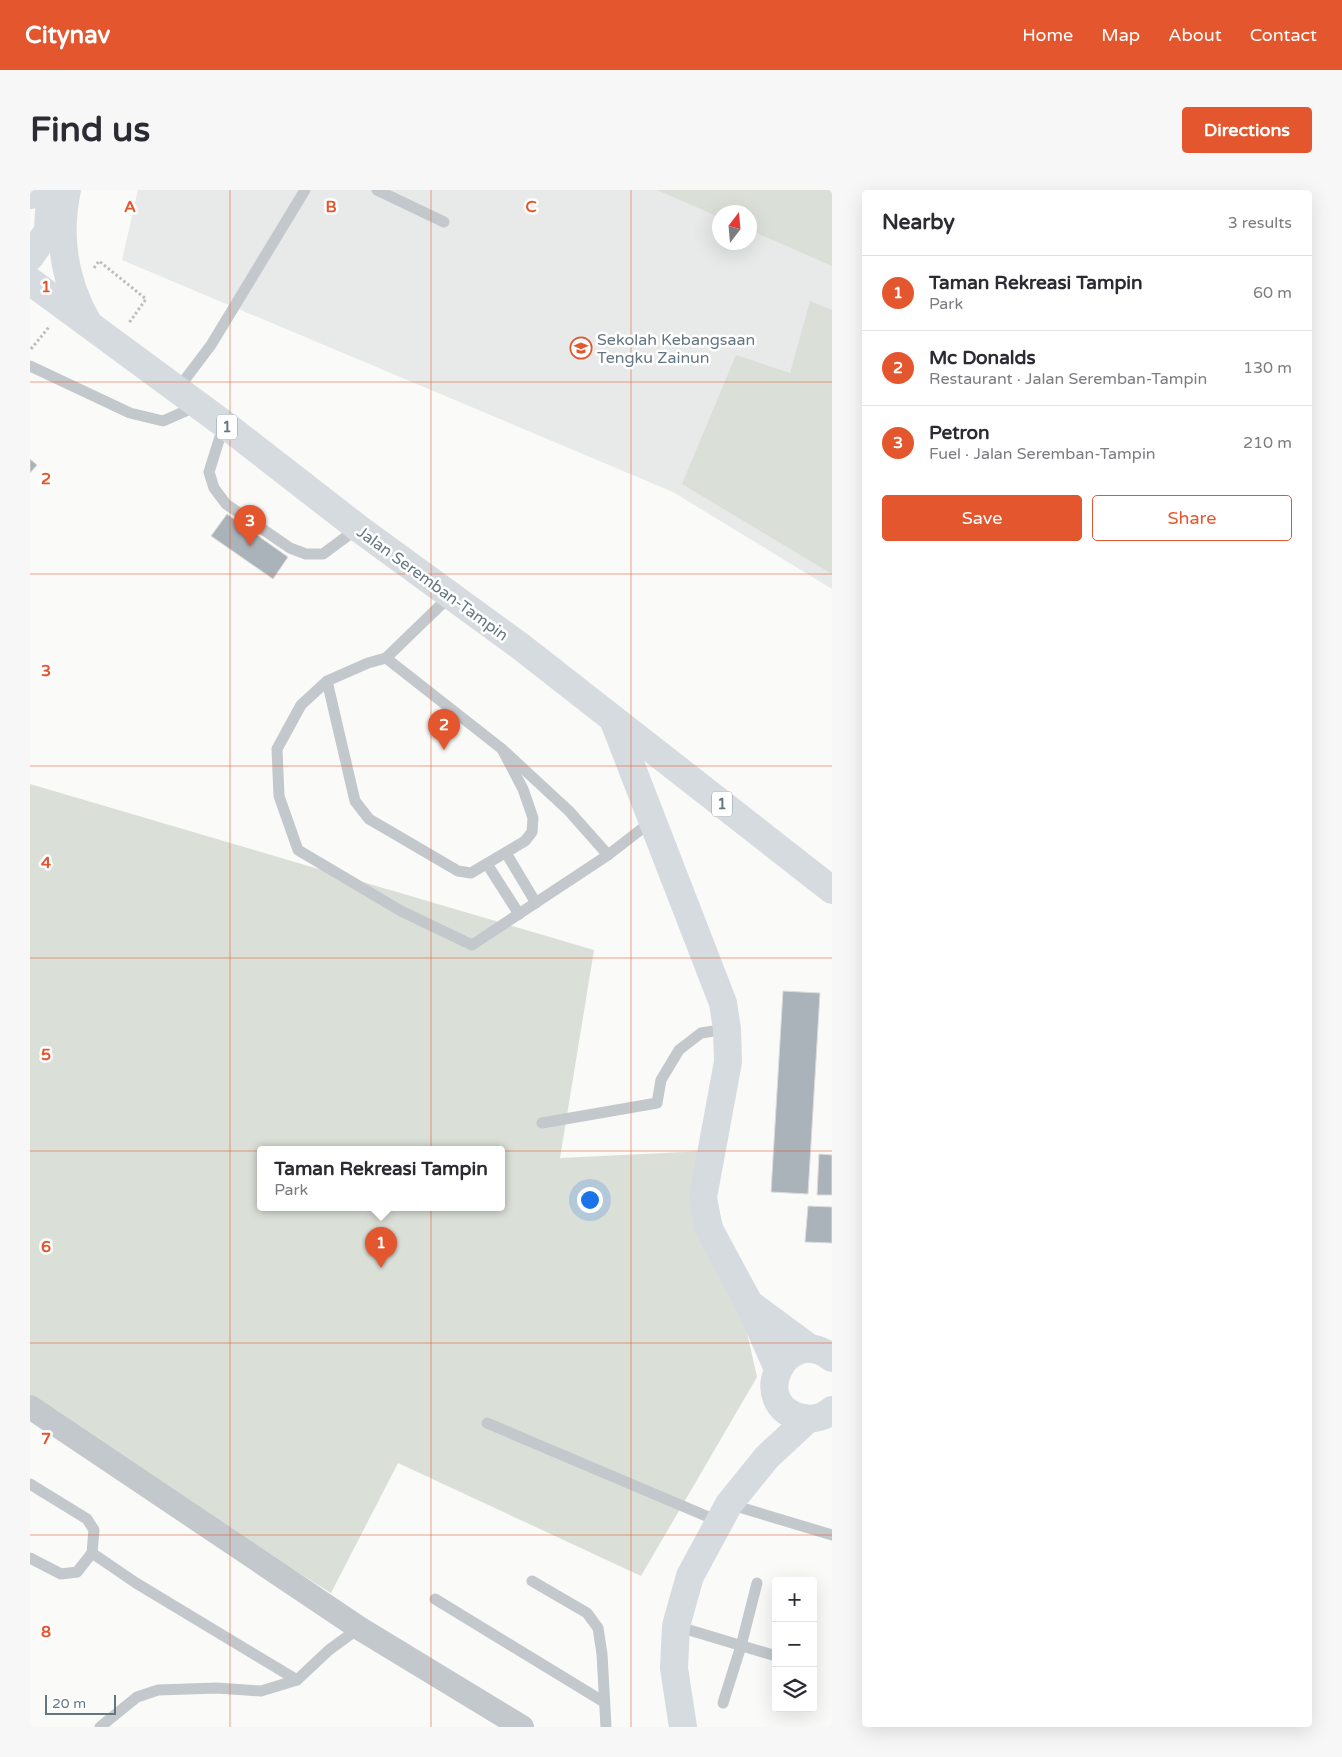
<!DOCTYPE html>
<meta charset="utf-8">
<style>
:root{--surface:#fff;--page:#f7f7f7;--text:#2b2b33;--muted:#7c7c81;--line:#e1e1e2;--accent:#e4572e}
body{margin:0;font-family:"Varela Round",sans-serif;background:var(--page);color:var(--text)}
.controls{position:absolute;right:15px;bottom:15px;display:grid;overflow:hidden;border-radius:5px;box-shadow:0 5px 20px #0002}
.controls button{width:45px;height:45px;display:grid;place-items:center;padding:0;border:0;border-bottom:1px solid var(--line);background:var(--surface);color:var(--text);font:25px sans-serif}
.compass{position:absolute;left:682px;top:15px;width:45px;height:45px;border-radius:50%;background:var(--surface);box-shadow:0 5px 20px #0002;rotate:16deg}
.scale{position:absolute;left:15px;bottom:12px;width:71px;box-sizing:border-box;padding-left:5px;border:2px solid #657683;border-top:0;font-size:14px;line-height:18px;white-space:nowrap;color:#657683;-webkit-text-stroke:4px #fff;paint-order:stroke}
.you{position:absolute;left:559px;top:1009px;width:18px;height:18px;margin:-12px;border:4px solid #fff;border-radius:50%;background:#1a73e8;box-shadow:0 0 0 8px #1a73e833}
.badge{display:grid;place-items:center;width:32px;height:32px;border-radius:50%;background:var(--accent);color:#fff;font-size:16px;font-weight:700}
.pin{position:absolute;translate:-50% -41px;filter:drop-shadow(0 1px 2px #0008)}
.pin::after{content:'';position:absolute;top:26px;width:18px;height:15px;background:inherit;clip-path:polygon(0 0,100% 0,50% 100%)}
.popup{position:absolute;left:227px;top:956px;width:248px;height:65px;box-sizing:border-box;display:grid;place-content:center;border-radius:5px;background:var(--surface);filter:drop-shadow(0 1px 4px #0005);font-size:16px;white-space:nowrap;color:var(--muted)}
.popup b{font-size:19px;color:var(--text)}
.popup::after{content:'';position:absolute;left:50%;top:100%;margin-left:-10px;border:10px solid transparent;border-top-color:var(--surface)}
.list{margin:0;padding:0;list-style:none}
h2{display:flex;justify-content:space-between;align-items:center;height:65px;margin:0;padding:0 20px;font-size:21px}
h2 small{font-size:16px;font-weight:400;color:var(--muted)}
.list li{display:grid;grid-template-columns:32px 1fr auto;gap:15px;align-items:center;box-sizing:border-box;height:75px;padding:0 20px;border-top:1px solid var(--line)}
.list b{display:block;font-size:19px;white-space:nowrap}
.list p{margin:0;font-size:16px;white-space:nowrap;color:var(--muted)}
.list em{font-size:16px;font-style:normal;color:var(--muted)}
.actions{display:flex;gap:10px;padding:15px 20px}
.actions a{flex:1;padding:11px 0;border:1px solid var(--accent);border-radius:5px;text-align:center;font-size:18px;color:var(--accent)}
.actions .main{background:var(--accent);color:#fff}
.icon{flex:none;width:28px;height:28px;fill:none;stroke:currentColor;stroke-width:2;stroke-linecap:round;stroke-linejoin:round}
.map{position:relative;flex:none;width:802px;height:1537px;overflow:hidden;border-radius:5px}
header{display:flex;align-items:center;gap:30px;box-sizing:border-box;height:70px;padding:0 25px;background:var(--accent);color:#fff}
header strong{font-size:24px}
nav{display:flex;gap:28px;margin-inline-start:auto;font-size:18px}
.intro{display:flex;align-items:center;justify-content:space-between;box-sizing:border-box;height:120px;padding:0 30px}
h1{margin:0;font-size:35px}
.button{padding:12px 22px;border-radius:5px;background:var(--accent);color:#fff;font-size:18px;font-weight:700}
main{display:flex;gap:30px;padding:0 30px}
aside{flex:1;background:var(--surface);border-radius:5px;box-shadow:0 5px 20px #0002}
.map>svg:first-child{display:block}
.built{fill:#e8e9e9;fill-rule:evenodd}
.green{fill:#dadfd7;fill-rule:evenodd}
.building{fill:#aab3b9;stroke:#dcdcda}
.lines{fill:none;stroke-linecap:round;stroke-linejoin:round}
.path{stroke:#bbbfc2;stroke-width:3;stroke-dasharray:2.5 2.5;stroke-linecap:butt}
.lane{stroke:#c3c8cc;stroke-width:11}
.street{stroke:#c3c8cc;stroke-width:24}
.secondary{stroke:#d6dbdf;stroke-width:28}
.highway{stroke:#d6dbdf;stroke-width:28}
.grid{fill:none;stroke:#e4572e;stroke-width:1;stroke-opacity:0.55}
.labels{text-anchor:middle;stroke-width:5;stroke-linejoin:round;paint-order:stroke}
.shield{fill:#fff;stroke:#939fa8;stroke-width:1}
.shield-label{font-size:15px;font-weight:bold;fill:#657683}
.poi-label{font-size:16px;fill:#657683;stroke:#fff;text-anchor:start}
.street-label{font-size:16px;fill:#657683;stroke:#fff}
.grid-label{font-size:16px;text-anchor:middle;font-weight:bold;fill:#e4572e;stroke:#fff;stroke-width:5;stroke-linejoin:round;paint-order:stroke}
</style>
<header>
<strong>Citynav</strong>
<nav><a>Home</a><a>Map</a><a>About</a><a>Contact</a></nav>
</header>
<div class="intro"><h1>Find us</h1><a class="button">Directions</a></div>
<main>
<div class="map">
<svg width="802" height="1537" viewBox="0 0 802 1537">
<rect width="100%" height="100%" fill="#fafaf8"/>
<path class="built" d="M108 0H802V399L643 302 92 70ZM689 22H719V52H689Z"/>
<g class="green">
<path d="M627 0H802V76L720 40 719 22H689V27Z"/>
<path d="M780 111 802 120V384L652 294 706 165 760 183Z"/>
<path d="M0 594 564 760 530 968 676 961 727 1187 611 1386 368 1273 301 1403 0 1217ZM231 959H471V1017H231Z"/>
</g>
<g class="building">
<path d="M0 269 7 275 0 283Z"/>
<path d="M197 324 258 367 243 389 181 346Z"/>
<path d="M753 801 790 803 778 1004 741 1002Z"/>
<path d="M789 964 802 965V1005H787Z"/>
<path d="M778 1016 802 1017V1053L775 1052Z"/>
</g>
<g class="lines">
<g class="path">
<path d="M64 78 69 71 116 109 99 133"/>
<path d="M1 159 19 137"/>
</g>
<g class="lane">
<path d="M347 0 414 32"/>
<path d="M0 176 100 223 133 231 167 216"/>
<path d="M147 200 181 155 275 0"/>
<path d="M194 234 179 282 184 298 196 314 260 358 276 364H293L328 338"/>
<path d="M421 405 356 468 472 559 539 621 578 665"/>
<path d="M356 468 338 473 297 491 271 515 247 559 249 606 268 660 371 721 442 755 578 665 622 631"/>
<path d="M297 491 325 611 339 629 428 681 441 683 495 651 502 642 503 628 493 599 472 559"/>
<path d="M476 663 506 713"/>
<path d="M457 674 489 724"/>
<path d="M512 933 627 913 631 890 649 860 671 843 697 839"/>
<path d="M457 1233 688 1331"/>
<path d="M0 1294 57 1329 64 1340 62 1363 47 1382 31 1384 0 1368"/>
<path d="M699 1314 802 1345"/>
<path d="M62 1363 106 1393 267 1490"/>
<path d="M502 1391 557 1423 568 1438 572 1464 576 1537"/>
<path d="M405 1409 574 1512"/>
<path d="M646 1436 746 1466"/>
<path d="M693 1513 711 1456 727 1393"/>
<path d="M70 1537 107 1507 128 1500 187 1498 231 1501 267 1490 299 1460 329 1438"/>
</g>
<path class="street" d="M0 1217 329 1438 492 1537"/>
<g class="secondary">
<path d="M0 67 18 41 19 22 34 0"/>
<path d="M583 529 693 813 697 839 698 872 673 1007 678 1037 719 1113 748 1179"/>
<path d="M720 1114 781 1159"/>
<path d="M802 1168C756 1131 715 1216 773 1228 783 1230 794 1227 802 1220"/>
<path d="M653 1537 644 1478 646 1436 660 1386 699 1314 737 1267 778 1229"/>
</g>
<g class="highway">
<path d="M37 0C27 47 34 91 58 133"/>
<path d="M0 5 22 0"/>
<path d="M0 91 194 234 328 338 490 456 802 700"/>
</g>
</g>
<path class="grid" d="M200 0V1537M401 0V1537M601 0V1537M0 192H802M0 384H802M0 576H802M0 768H802M0 961H802M0 1153H802M0 1345H802"/>
<defs>
<g id="school-ring" transform="scale(1.125)"><circle r="9.5" fill="#fff" stroke="#e4572e" stroke-width="1.5"/><path d="M0-5L7-2L0 1L-7-2ZM-4 1L0 2.5L4 1V4Q0 6-4 4Z" fill="#e4572e"/></g>
</defs>
<g fill-rule="evenodd">
<use href="#school-ring" x="551" y="158"/>
</g>
<g class="labels">
<g class="shield">
<rect x="187" y="224.5" width="20" height="25" rx="4"/>
<rect x="682" y="601.5" width="20" height="25" rx="4"/>
</g>
<g class="shield-label">
<text x="197" y="242">1</text>
<text x="692" y="619">1</text>
</g>
<g class="poi-label">
<text x="567" y="155">Sekolah Kebangsaan<tspan x="567" dy="18">Tengku Zainun</tspan></text>
</g>
<g class="street-label">
<text transform="translate(403 393) rotate(36)" y="6">Jalan Seremban-Tampin</text>
</g>
</g>
<g class="grid-label">
<text x="100" y="22">A</text>
<text x="301" y="22">B</text>
<text x="501" y="22">C</text>
<text x="16" y="102">1</text>
<text x="16" y="294">2</text>
<text x="16" y="486">3</text>
<text x="16" y="678">4</text>
<text x="16" y="870">5</text>
<text x="16" y="1062">6</text>
<text x="16" y="1254">7</text>
<text x="16" y="1447">8</text>
</g>
</svg>
<div class="controls">
<button>+</button>
<button>−</button>
<button><svg class="icon" aria-label="layers" viewBox="0 0 24 24"><path d="M12 4l9 5-9 5-9-5zM3 14l9 5 9-5"/></svg></button>
</div>
<svg class="compass" viewBox="-18 -18 36 36"><path d="M0-13l5 13h-10z" fill="#e53935"/><path d="M0 13l5-13h-10z" fill="#7c7c81"/></svg>
<div class="scale">20 m</div>
<div class="you"></div>
<div class="pin badge" style="left:351px;top:1078px">1</div>
<div class="popup"><b>Taman Rekreasi Tampin</b>Park</div>
<div class="pin badge" style="left:414px;top:560px">2</div>
<div class="pin badge" style="left:220px;top:356px">3</div>
</div>
<aside>
<h2>Nearby<small>3 results</small></h2>
<ul class="list">
<li><span class="badge">1</span><div><b>Taman Rekreasi Tampin</b><p>Park</p></div><em>60 m</em></li>
<li><span class="badge">2</span><div><b>Mc Donalds</b><p>Restaurant · Jalan Seremban-Tampin</p></div><em>130 m</em></li>
<li><span class="badge">3</span><div><b>Petron</b><p>Fuel · Jalan Seremban-Tampin</p></div><em>210 m</em></li>
</ul>
<div class="actions"><a class="main">Save</a><a>Share</a></div>
</aside>
</main>
